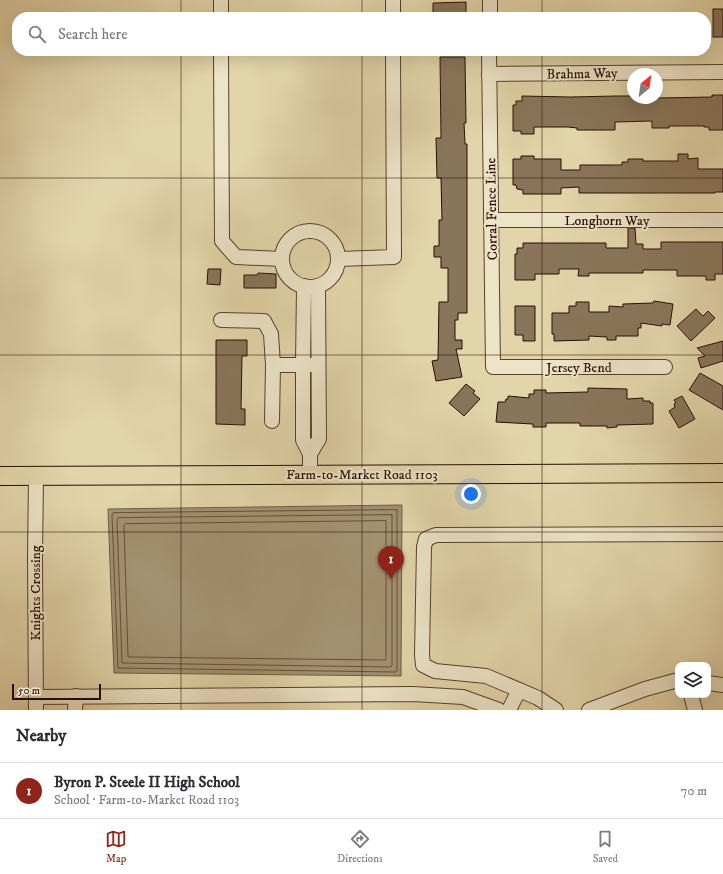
<!DOCTYPE html>
<meta charset="utf-8">
<style>
:root{--surface:#fff;--page:#f7f7f7;--text:#2b2b33;--muted:#7c7c81;--line:#e1e1e2;--accent:#8f2418}
body{margin:0;font-family:"IM FELL DW Pica",serif;background:var(--page);color:var(--text)}
.controls{position:absolute;right:12px;bottom:12px;display:grid;overflow:hidden;border-radius:8px;box-shadow:0 4px 16px #0002}
.controls button{width:36px;height:36px;display:grid;place-items:center;padding:0;border:0;border-bottom:1px solid var(--line);background:var(--surface);color:var(--text);font:20px sans-serif}
.compass{position:absolute;left:627px;top:68px;width:36px;height:36px;border-radius:50%;background:var(--surface);box-shadow:0 4px 16px #0002;rotate:30deg}
.scale{position:absolute;left:12px;bottom:10px;width:89px;box-sizing:border-box;padding-left:4px;border:2px solid #280e03;border-top:0;font-size:11px;line-height:14px;white-space:nowrap;color:#280e03;-webkit-text-stroke:3px #ede4c8;paint-order:stroke}
.you{position:absolute;left:471px;top:494px;width:14px;height:14px;margin:-10px;border:3px solid #fff;border-radius:50%;background:#1a73e8;box-shadow:0 0 0 6px #1a73e833}
.badge{display:grid;place-items:center;width:26px;height:26px;border-radius:50%;background:var(--accent);color:#fff;font-size:13px;font-weight:700}
.pin{position:absolute;translate:-50% -33px;filter:drop-shadow(0 1px 2px #0008)}
.pin::after{content:'';position:absolute;top:21px;width:14px;height:12px;background:inherit;clip-path:polygon(0 0,100% 0,50% 100%)}
.list{margin:0;padding:0;list-style:none}
h2{display:flex;justify-content:space-between;align-items:center;height:52px;margin:0;padding:0 16px;font-size:17px}
h2 small{font-size:13px;font-weight:400;color:var(--muted)}
.list li{display:grid;grid-template-columns:26px 1fr auto;gap:12px;align-items:center;box-sizing:border-box;height:56px;padding:0 16px;border-top:1px solid var(--line)}
.list b{display:block;font-size:15px;white-space:nowrap}
.list p{margin:0;font-size:13px;white-space:nowrap;color:var(--muted)}
.list em{font-size:13px;font-style:normal;color:var(--muted)}
.icon{flex:none;width:22px;height:22px;fill:none;stroke:currentColor;stroke-width:2;stroke-linecap:round;stroke-linejoin:round}
.map{position:relative;flex:none;width:723px;height:710px;overflow:hidden}
.search{position:absolute;background:var(--surface);box-shadow:0 4px 16px #0002;left:12px;right:12px;top:12px;height:44px;display:flex;align-items:center;gap:10px;box-sizing:border-box;padding:0 14px;border-radius:16px;color:var(--muted);font-size:15px}
.sheet{height:108px;background:var(--surface)}
nav{display:flex;justify-content:space-around;align-items:center;box-sizing:border-box;height:56px;border-top:1px solid var(--line);background:var(--surface);font-size:11px;color:var(--muted)}
nav a{display:grid;justify-items:center;gap:2px}
nav .on{color:var(--accent)}
.map>svg:first-child{display:block}
.water{fill:#a39171;stroke:#725d45}
.lines{fill:none;stroke-linecap:round;stroke-linejoin:round}
.shore{stroke:#66503a;stroke-width:1}
.building{fill:#89755a;stroke:#280e03}
.minor-casing{stroke:#57402d;stroke-width:16}
.major-casing{stroke:#280e03;stroke-width:20}
.minor{stroke:#ede4c8;stroke-width:14}
.major{stroke:#e3d5aa;stroke-width:18}
.grid{fill:none;stroke:#280e03;stroke-width:1;stroke-opacity:0.55}
.labels{text-anchor:middle;stroke-width:4;stroke-linejoin:round;paint-order:stroke}
.street-label{font-size:14px;fill:#280e03;stroke:#ede4c8}
</style>
<div class="map">
<svg width="723" height="710" viewBox="0 0 723 710">
<rect width="100%" height="100%" fill="#e3d5aa"/>
<filter id="stains"><feTurbulence type="fractalNoise" baseFrequency=".005" numOctaves="4"/><feColorMatrix values="0 0 0 0 .2 0 0 0 0 .09 0 0 0 0 .02 0 0 0 .5 -.17"/></filter>
<radialGradient id="worn" r=".72"><stop offset=".6" stop-color="#630" stop-opacity="0"/><stop offset="1" stop-color="#630" stop-opacity=".3"/></radialGradient>
<path class="water" d="M402 505 401 676 114 673 108 509Z"/>
<g class="lines">
<g class="shore">
<path d="M397 510V670L396 672 118 668 112 515 113 513Z"/>
<path d="M392 515V665L391 667 122 663 117 520 118 518Z"/>
<path d="M386 521V659L385 660 128 657 124 526 125 524Z"/>
</g>
</g>
<g class="building">
<path d="M466 2V13L463 14V17H433V3Z"/>
<rect x="713" y="9" width="10" height="28"/>
<path d="M440 57H465L466 123H464L465 144H467V313H458V320H455V340H462V349H456L462 377 436 381 432 361 438 360 439 302H448V268H441V257H434V246H439V220H442L441 178H437L436 138H441Z"/>
<path d="M712 95H723V130H709V127H704V126H669V128H652V121L615 122V130H577V128L568 127H534V134H521V131H513V105H516V101H522V96L571 97 615 96H633V98H657L712 97Z"/>
<path d="M678 154H688V159L698 158V169H723V192H715V193H579V187L561 188V194H523V190L517 189 516 185H513V159H521V156H534V159H561V170H580V165H622V162H628V159H643V161H678Z"/>
<path d="M628 228H635L636 244H643V249H661V242H723V274H715V280H706V276H677V270H643V273H589V276H578L579 269H559V274H535V280H515V254H517V248H523V243H606V248H628Z"/>
<path d="M208 269H221L220 285 207 284Z"/>
<path d="M258 273 276 274V288H244V275H257Z"/>
<path d="M654 301 673 304 670 325 662 324V326L641 323V328H638V336H616V340H607V337L589 336V340L554 341V334H552V313H569V306H576V302H589V312H609V306L623 307V304L653 303Z"/>
<path d="M515 306H535V341H523V335H515Z"/>
<path d="M696 309 703 316 708 311 715 318 691 341 677 326Z"/>
<path d="M216 340H247V356H242L241 409H245V425L216 424Z"/>
<path d="M723 341V361L701 368 698 358 705 356 697 348Z"/>
<path d="M700 373 723 386V410L689 390Z"/>
<path d="M466 384 475 391 473 393 480 399 464 416 449 403Z"/>
<path d="M588 388 627 389V399L643 398V401H650V403H653V424L617 425V427L607 428V426H580V423H546V427H533V424L496 422 498 402H505L506 399H508V396L529 398V394H534V390H546V393L588 392Z"/>
<path d="M682 396 695 419 679 428 669 411 675 407 674 404 676 403 674 400Z"/>
</g>
<g class="lines">
<g class="minor-casing">
<g id="minor">
<path d="M221 0V17"/>
<path d="M393 0V17"/>
<path d="M490 17V0"/>
<path d="M221 51 222 241 236 257 282 259"/>
<path d="M489 51 493 367H665"/>
<path d="M489 74 723 72"/>
<path d="M492 220H723"/>
<circle cx="310" cy="259" r="28"/>
<path d="M338 259 394 257 393 51"/>
<path d="M304 286 303 365V440L310 454"/>
<path d="M221 320 264 321 271 334 273 365"/>
<path d="M272 421 273 365H311"/>
<path d="M310 475V454L319 439 318 286"/>
<path d="M36 476 35 557 36 710"/>
<path d="M708 683 723 685"/>
<path d="M691 695 695 710"/>
<path d="M36 697 413 694 463 697 499 710"/>
<path d="M75 710 76 696"/>
<path d="M509 710 519 690"/>
<path d="M556 710 538 698 486 676 435 671 423 665 422 655 424 547 426 539 436 535 723 534"/>
<path d="M589 710 645 689 678 680"/>
</g>
</g>
<g class="major-casing">
<path id="major" d="M0 476 723 473"/>
</g>
<use href="#minor" class="minor"/>
<use href="#major" class="major"/>
</g>
<path class="grid" d="M181 0V17M362 0V17M542 0V17M181 51V710M362 51V710M542 51V710M0 178H723M0 355H723M0 532H723"/>
<g class="labels">
<g class="street-label">
<text transform="translate(582 73) rotate(-1)" y="5">Brahma Way</text>
<text transform="translate(491 209) rotate(-91)" y="5">Corral Fence Line</text>
<text x="607" y="225">Longhorn Way</text>
<text x="579" y="372">Jersey Bend</text>
<text x="362" y="479">Farm-to-Market Road 1103</text>
<text transform="translate(35 593) rotate(-90)" y="5">Knights Crossing</text>
</g>
</g>
<rect width="100%" height="100%" filter="url(#stains)"/>
<rect width="100%" height="100%" fill="url(#worn)"/>
</svg>
<div class="controls">
<button><svg class="icon" aria-label="layers" viewBox="0 0 24 24"><path d="M12 4l9 5-9 5-9-5zM3 14l9 5 9-5"/></svg></button>
</div>
<svg class="compass" viewBox="-18 -18 36 36"><path d="M0-13l5 13h-10z" fill="#e53935"/><path d="M0 13l5-13h-10z" fill="#7c7c81"/></svg>
<div class="scale">50 m</div>
<div class="you"></div>
<div class="pin badge" style="left:391px;top:579px">1</div>
<div class="search"><svg class="icon" aria-label="search" viewBox="0 0 24 24"><circle cx="10" cy="10" r="6"/><path d="M15 15l6 6"/></svg>Search here</div>
</div>
<section class="sheet">
<h2>Nearby<small></small></h2>
<ul class="list">
<li><span class="badge">1</span><div><b>Byron P. Steele II High School</b><p>School · Farm-to-Market Road 1103</p></div><em>70 m</em></li>
</ul>
</section>
<nav>
<a class="on"><svg class="icon" aria-label="map" viewBox="0 0 24 24"><path d="M3 6l6-2 6 2 6-2v14l-6 2-6-2-6 2zM9 4v14M15 6v14"/></svg>Map</a>
<a><svg class="icon" aria-label="directions" viewBox="0 0 24 24"><path d="M12 3l9 9-9 9-9-9zM9 14v-3h6M13 9l2 2-2 2"/></svg>Directions</a>
<a><svg class="icon" aria-label="saved" viewBox="0 0 24 24"><path d="M7 4h10v16l-5-4-5 4z"/></svg>Saved</a>
</nav>
